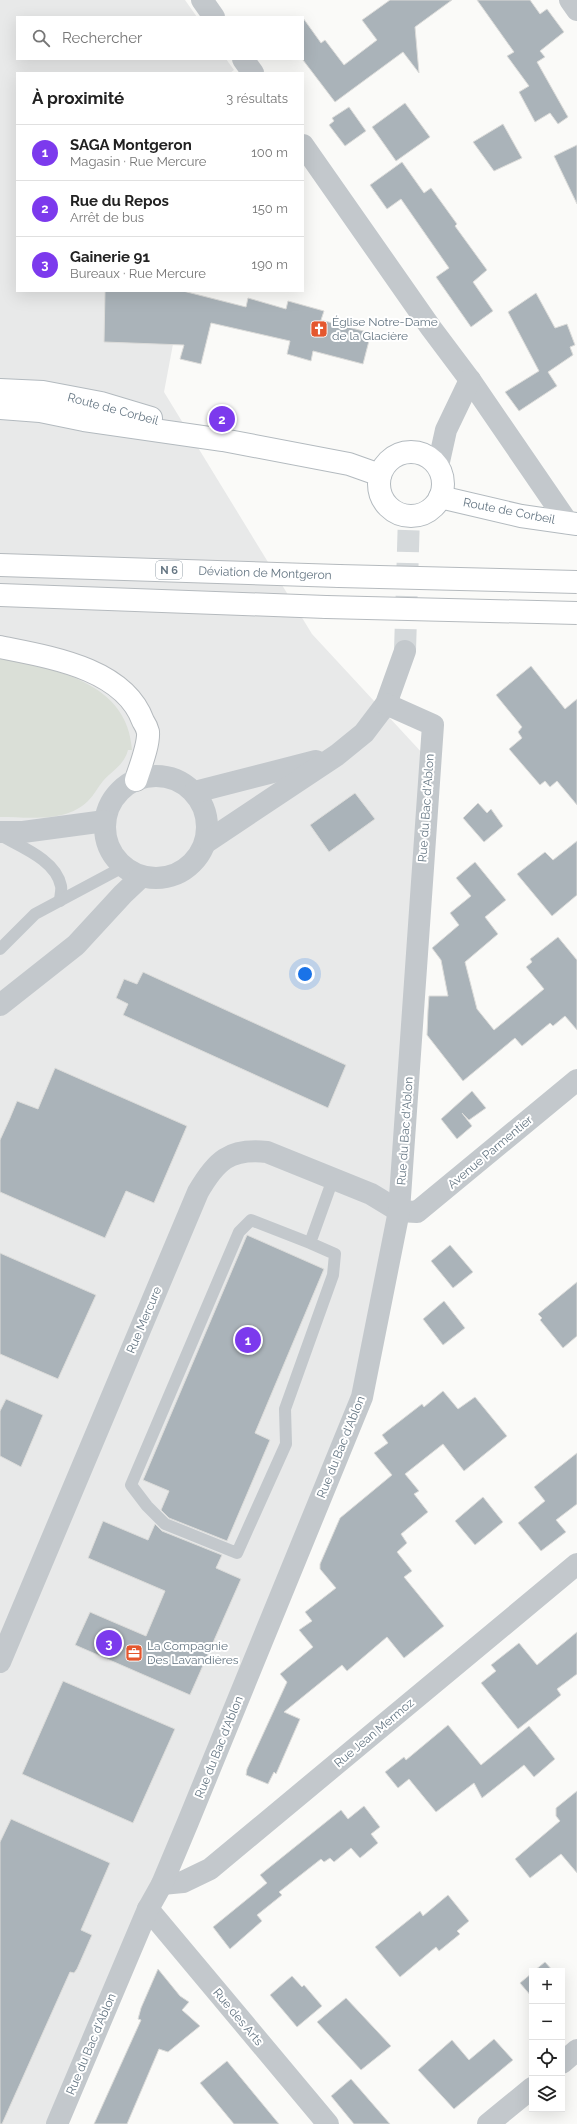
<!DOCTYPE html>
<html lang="fr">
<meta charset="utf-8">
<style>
:root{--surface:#fff;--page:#f2f2f2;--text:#222;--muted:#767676;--line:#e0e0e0;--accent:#7c3aed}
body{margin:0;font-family:Raleway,sans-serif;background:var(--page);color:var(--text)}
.controls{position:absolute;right:12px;bottom:12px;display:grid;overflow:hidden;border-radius:0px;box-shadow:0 4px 16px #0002}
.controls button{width:36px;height:36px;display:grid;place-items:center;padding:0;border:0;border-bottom:1px solid var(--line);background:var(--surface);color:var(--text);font:20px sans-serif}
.you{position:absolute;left:305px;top:974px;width:14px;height:14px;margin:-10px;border:3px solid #fff;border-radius:50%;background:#1a73e8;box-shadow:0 0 0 6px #1a73e833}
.badge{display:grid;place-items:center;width:26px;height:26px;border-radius:50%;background:var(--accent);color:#fff;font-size:13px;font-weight:700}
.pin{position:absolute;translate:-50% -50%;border:2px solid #fff;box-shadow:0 1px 4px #0006}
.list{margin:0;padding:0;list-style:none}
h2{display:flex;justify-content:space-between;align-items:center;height:52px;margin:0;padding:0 16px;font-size:17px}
h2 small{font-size:13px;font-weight:400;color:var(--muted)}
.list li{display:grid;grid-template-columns:26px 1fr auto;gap:12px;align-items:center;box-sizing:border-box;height:56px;padding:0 16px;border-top:1px solid var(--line)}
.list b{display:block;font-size:15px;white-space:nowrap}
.list p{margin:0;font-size:13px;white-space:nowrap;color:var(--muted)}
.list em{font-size:13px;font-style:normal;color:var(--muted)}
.icon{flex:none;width:22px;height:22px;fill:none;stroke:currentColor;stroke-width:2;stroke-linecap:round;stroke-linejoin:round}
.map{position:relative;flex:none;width:577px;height:2124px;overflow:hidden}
.search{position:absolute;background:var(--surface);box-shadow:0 4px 16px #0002;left:16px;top:16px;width:288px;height:44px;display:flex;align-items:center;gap:10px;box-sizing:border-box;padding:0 14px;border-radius:0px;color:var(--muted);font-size:15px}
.panel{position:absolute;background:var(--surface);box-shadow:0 4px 16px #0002;left:16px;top:72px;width:288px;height:220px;border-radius:0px}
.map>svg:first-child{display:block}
.built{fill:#e8e9e9}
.green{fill:#dadfd7}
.building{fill:#aab3b9;stroke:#dcdcda}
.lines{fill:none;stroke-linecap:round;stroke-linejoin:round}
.street-tunnel{stroke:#d5d9db;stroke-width:22;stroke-dasharray:22 11;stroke-linecap:butt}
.secondary-casing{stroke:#b3babf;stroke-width:24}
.primary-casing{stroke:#b5babe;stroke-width:24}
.lane{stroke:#c3c8cc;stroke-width:12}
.street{stroke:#c3c8cc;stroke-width:22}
.secondary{stroke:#fff;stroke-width:22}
.primary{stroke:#fff;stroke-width:22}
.primary-bridge-casing{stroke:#b5babe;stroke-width:24;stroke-linecap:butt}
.primary-bridge{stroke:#fff;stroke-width:22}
.labels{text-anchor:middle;stroke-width:4;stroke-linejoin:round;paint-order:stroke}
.shield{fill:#fff;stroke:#939fa8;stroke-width:1}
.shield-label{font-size:11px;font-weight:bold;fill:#657683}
.poi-label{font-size:12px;fill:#657683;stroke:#fff;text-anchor:start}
.street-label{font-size:12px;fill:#657683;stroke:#fff}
</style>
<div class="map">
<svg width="577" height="2124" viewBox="0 0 577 2124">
<rect width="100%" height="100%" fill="#fafaf8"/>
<path class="built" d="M0 0H185L197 17H17V59H226L234 70 230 73H17V291H183L164 392 312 634 424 755 408 1078 361 1392 59 2124H0Z"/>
<path class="green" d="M0 658C55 669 128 682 132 750H128C124 765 113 770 103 781 98 787 94 795 88 801 66 823 29 817 0 817Z"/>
<g class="building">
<path d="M390 0H452L415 27 419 73 403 52 335 102 303 60V18L321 43 325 40 344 65 377 40 362 20Z"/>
<path d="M477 0H530L540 14 547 9 564 32 540 51 545 57 537 62 568 117 558 124 550 113 535 122 519 92 529 86 507 56 514 52Z"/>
<path d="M405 103 430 137 396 161 372 127Z"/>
<path d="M349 107 366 131 345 146 329 125 334 121 332 118Z"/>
<path d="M503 124 522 158 494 171 473 142Z"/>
<path d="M577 145V204L554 156Z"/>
<path d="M402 162 424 193 431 188 457 224 455 226 487 270 473 282 493 311 471 327 436 277 449 268 401 199 387 209 370 185Z"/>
<path d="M105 291H183L246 307 248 298 286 309 288 301 324 311 321 320 371 333 363 364 313 351 311 361 287 354 290 341 211 323 201 364 180 359 184 345 104 342Z"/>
<path d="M536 293 555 328 567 324 575 345 570 347 573 355 548 372 557 386 519 411 505 392 539 371 508 312Z"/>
<path d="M531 666 565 709 577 699V805L557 781 550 787 545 781 540 785 509 749 522 738 518 732 522 727 496 695Z"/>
<path d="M355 793 375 819 329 852 310 825Z"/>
<path d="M478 803 487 813 491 809 503 826 484 842 463 818Z"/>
<path d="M577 841V895L552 916 517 874 545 852 553 860Z"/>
<path d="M475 862 506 900 485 917 498 934 465 962 477 1009 494 1030 544 989 526 967 532 962 530 959 558 937 577 960V1030L565 1016 553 1026 550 1023 522 1046 515 1038 463 1081 427 1035 428 1010 429 996H448L441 960 432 948 459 925 450 913 471 896 456 878Z"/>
<path d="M143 972 346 1065 328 1108 123 1015 128 1004 116 998 124 979 137 984Z"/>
<path d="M55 1068 187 1126 154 1203 126 1191 105 1238 0 1192V1140L10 1118 17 1101 38 1109Z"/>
<path d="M472 1091 486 1108 469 1120 462 1113 472 1126 457 1139 441 1119Z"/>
<path d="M247 1235 324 1269 255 1433 270 1440 227 1541 169 1518 161 1510 169 1491 143 1480Z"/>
<path d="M450 1245 473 1272 453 1288 431 1261Z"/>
<path d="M0 1253 96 1295 58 1379 0 1354Z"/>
<path d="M577 1282V1336L563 1348 540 1320 542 1318 538 1314Z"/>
<path d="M444 1301 465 1328 443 1345 423 1319Z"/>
<path d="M443 1391 458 1409 475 1397 507 1436 464 1471 443 1444 405 1474 419 1491 414 1494 428 1512 401 1534 407 1543 397 1552 412 1571 404 1577 444 1626 404 1658 387 1637 347 1671 342 1665 284 1712 300 1719 276 1774 274 1772 268 1784 246 1775 247 1769 287 1682 280 1674 313 1647 299 1630 312 1621 305 1612 336 1588 320 1569V1564L340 1518 392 1475 374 1453 388 1443 382 1435 422 1404 424 1407Z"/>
<path d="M6 1399 43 1415 21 1467 0 1456V1411Z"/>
<path d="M577 1453V1504L556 1520 566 1532 541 1551 518 1523 545 1501 534 1487Z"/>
<path d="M483 1497 503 1522 475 1545 455 1521Z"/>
<path d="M103 1521 148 1540 155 1524 162 1531 222 1555 216 1568 241 1579 190 1695 75 1645 90 1612 146 1636 165 1591 88 1558Z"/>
<path d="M577 1632V1674L557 1689 561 1695 518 1729 481 1683 496 1671 491 1665 519 1643 537 1665Z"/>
<path d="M63 1681 175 1729 133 1823 22 1774Z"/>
<path d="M448 1725 481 1765 529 1726 555 1759 534 1777 524 1765 482 1798 474 1783 436 1812 409 1779 398 1788 385 1772 404 1757 406 1760Z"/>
<path d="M577 1791V1873L561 1854 530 1878 515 1859 560 1821 556 1816V1808Z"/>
<path d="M364 1806 380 1827 371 1834 378 1843 360 1858 351 1848 334 1862 330 1858 324 1862 321 1859 279 1892 282 1895 257 1915 262 1921 230 1949 213 1927 267 1883 260 1875 341 1810 348 1819Z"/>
<path d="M11 1819 110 1863 81 1930 92 1935 77 1969 74 1973 70 1972 2 2124H0V1842Z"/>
<path d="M448 1895 469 1921 457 1931 460 1934 439 1951 436 1947 400 1977 375 1947 420 1911 423 1916Z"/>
<path d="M545 1962 553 1971H534Z"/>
<path d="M158 1969 180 1996 189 2002 182 2010 200 2026 168 2052 159 2049 127 2124H94L141 2020 138 2019 141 2008Z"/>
<path d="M532 1973V1997L520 1983Z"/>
<path d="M292 1976 302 1987 304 1985 322 2006 297 2027 270 1995Z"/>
<path d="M346 1998 391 2046 361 2070 317 2022Z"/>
<path d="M494 2039 513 2060 454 2109 418 2070 452 2040 469 2060Z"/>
<path d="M227 2061 279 2124H234L200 2083Z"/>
<path d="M351 2079 390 2124H354L331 2096Z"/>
</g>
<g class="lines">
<path class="street-tunnel" d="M405 651 409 516"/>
<g class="secondary-casing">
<g id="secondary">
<path d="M0 390 43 392 101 403 151 418"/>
<path d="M0 408 40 411 84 420 223 440 349 464 380 475"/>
<circle cx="411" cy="484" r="32"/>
<path d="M440 497 521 516 577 524"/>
</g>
</g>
<g class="primary-casing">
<g id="primary">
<path d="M0 565 339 576"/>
<path d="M0 595 326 607"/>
<path d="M0 647C49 657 124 668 143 721 145 724 147 728 148 732 149 745 140 767 136 780"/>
</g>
</g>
<g class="lane">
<path d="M0 835C21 847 56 860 61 886 62 890 60 896 60 901"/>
<path d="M0 949 35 914 123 867"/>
<path d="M310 1243 251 1220 239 1232 131 1485 147 1506 165 1524 237 1553 286 1444 285 1409 333 1275 335 1254 310 1243 333 1179"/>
</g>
<g class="street">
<path d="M202 0 214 17"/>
<path d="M570 0 577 10"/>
<path d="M243 59 253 73"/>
<path d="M303 145 431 328 470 380 568 523"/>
<path d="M438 466 446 430 470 380"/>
<circle cx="156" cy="827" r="51"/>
<path d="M195 792 316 761"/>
<path d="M0 832H23L105 821"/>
<path d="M208 841 337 755 364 733 386 704 405 651"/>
<path d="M0 1005 76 945 123 894 141 877"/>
<path d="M0 1662 198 1192C216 1161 229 1148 267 1152L371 1194 399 1211 417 1212 577 1080"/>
<path d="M162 1884 183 1882 210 1869 577 1564"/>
<path d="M148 1909 328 2124"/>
<path d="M562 2063 577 2050"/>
<path d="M57 2124 148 1909 162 1884 188 1822 362 1397 399 1211 433 725 386 704"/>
<path d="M488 2124 532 2088"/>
</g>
<use href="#secondary" class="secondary"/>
<use href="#primary" class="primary"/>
<g class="primary-bridge-casing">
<g id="primary-bridge">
<path d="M339 576 577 582"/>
<path d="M326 607 577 613"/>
</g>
</g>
<use href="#primary-bridge" class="primary-bridge"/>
</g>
<defs>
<g id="church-square" transform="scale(0.9)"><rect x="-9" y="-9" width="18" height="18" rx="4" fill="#e4572e" stroke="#fff"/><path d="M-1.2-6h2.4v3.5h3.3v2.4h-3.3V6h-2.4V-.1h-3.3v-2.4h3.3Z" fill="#fff"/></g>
<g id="office-square" transform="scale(0.9)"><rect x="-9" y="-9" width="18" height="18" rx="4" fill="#e4572e" stroke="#fff"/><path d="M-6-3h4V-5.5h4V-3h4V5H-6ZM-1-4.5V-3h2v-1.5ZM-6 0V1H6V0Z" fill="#fff"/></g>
</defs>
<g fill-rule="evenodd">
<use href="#church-square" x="319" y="329"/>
<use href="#office-square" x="134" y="1653"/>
</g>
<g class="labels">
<rect class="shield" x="156" y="561" width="26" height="18" rx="3"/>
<g class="shield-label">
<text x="169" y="574">N 6</text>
</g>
<g class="poi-label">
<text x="332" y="326">Église Notre-Dame<tspan x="332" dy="14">de la Glacière</tspan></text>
<text x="147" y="1650">La Compagnie<tspan x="147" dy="14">Des Lavandières</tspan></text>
</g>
<g class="street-label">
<text transform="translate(113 409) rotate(15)" y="4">Route de Corbeil</text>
<text transform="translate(509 511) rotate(11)" y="4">Route de Corbeil</text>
<text transform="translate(265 573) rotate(2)" y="4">Déviation de Montgeron</text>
<text transform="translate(426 808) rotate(-86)" y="4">Rue du Bac d'Ablon</text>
<text transform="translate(405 1131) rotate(-86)" y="4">Rue du Bac d'Ablon</text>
<text transform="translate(490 1152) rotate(-40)" y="4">Avenue Parmentier</text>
<text transform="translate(144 1320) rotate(-67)" y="4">Rue Mercure</text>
<text transform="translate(341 1447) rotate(-68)" y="4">Rue du Bac d'Ablon</text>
<text transform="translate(374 1733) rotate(-40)" y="4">Rue Jean Mermoz</text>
<text transform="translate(219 1747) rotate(-68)" y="4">Rue du Bac d'Ablon</text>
<text transform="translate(238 2017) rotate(50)" y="4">Rue des Arts</text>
<text transform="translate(91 2044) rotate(-67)" y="4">Rue du Bac d'Ablon</text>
</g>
</g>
</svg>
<div class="controls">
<button>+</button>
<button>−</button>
<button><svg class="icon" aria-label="locate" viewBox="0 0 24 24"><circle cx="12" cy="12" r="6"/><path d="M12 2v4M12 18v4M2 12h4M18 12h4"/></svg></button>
<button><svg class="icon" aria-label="layers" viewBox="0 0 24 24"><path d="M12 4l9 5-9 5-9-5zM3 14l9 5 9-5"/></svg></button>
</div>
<div class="you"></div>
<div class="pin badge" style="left:248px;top:1340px">1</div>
<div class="pin badge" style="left:222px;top:419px">2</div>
<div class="pin badge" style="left:109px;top:1643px">3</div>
<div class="search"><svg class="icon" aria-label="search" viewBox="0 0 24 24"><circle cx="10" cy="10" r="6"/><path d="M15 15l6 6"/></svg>Rechercher</div>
<section class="panel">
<h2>À proximité<small>3 résultats</small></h2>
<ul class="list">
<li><span class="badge">1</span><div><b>SAGA Montgeron</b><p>Magasin · Rue Mercure</p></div><em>100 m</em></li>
<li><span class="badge">2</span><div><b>Rue du Repos</b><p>Arrêt de bus</p></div><em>150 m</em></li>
<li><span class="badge">3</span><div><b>Gainerie 91</b><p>Bureaux · Rue Mercure</p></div><em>190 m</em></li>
</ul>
</section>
</div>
